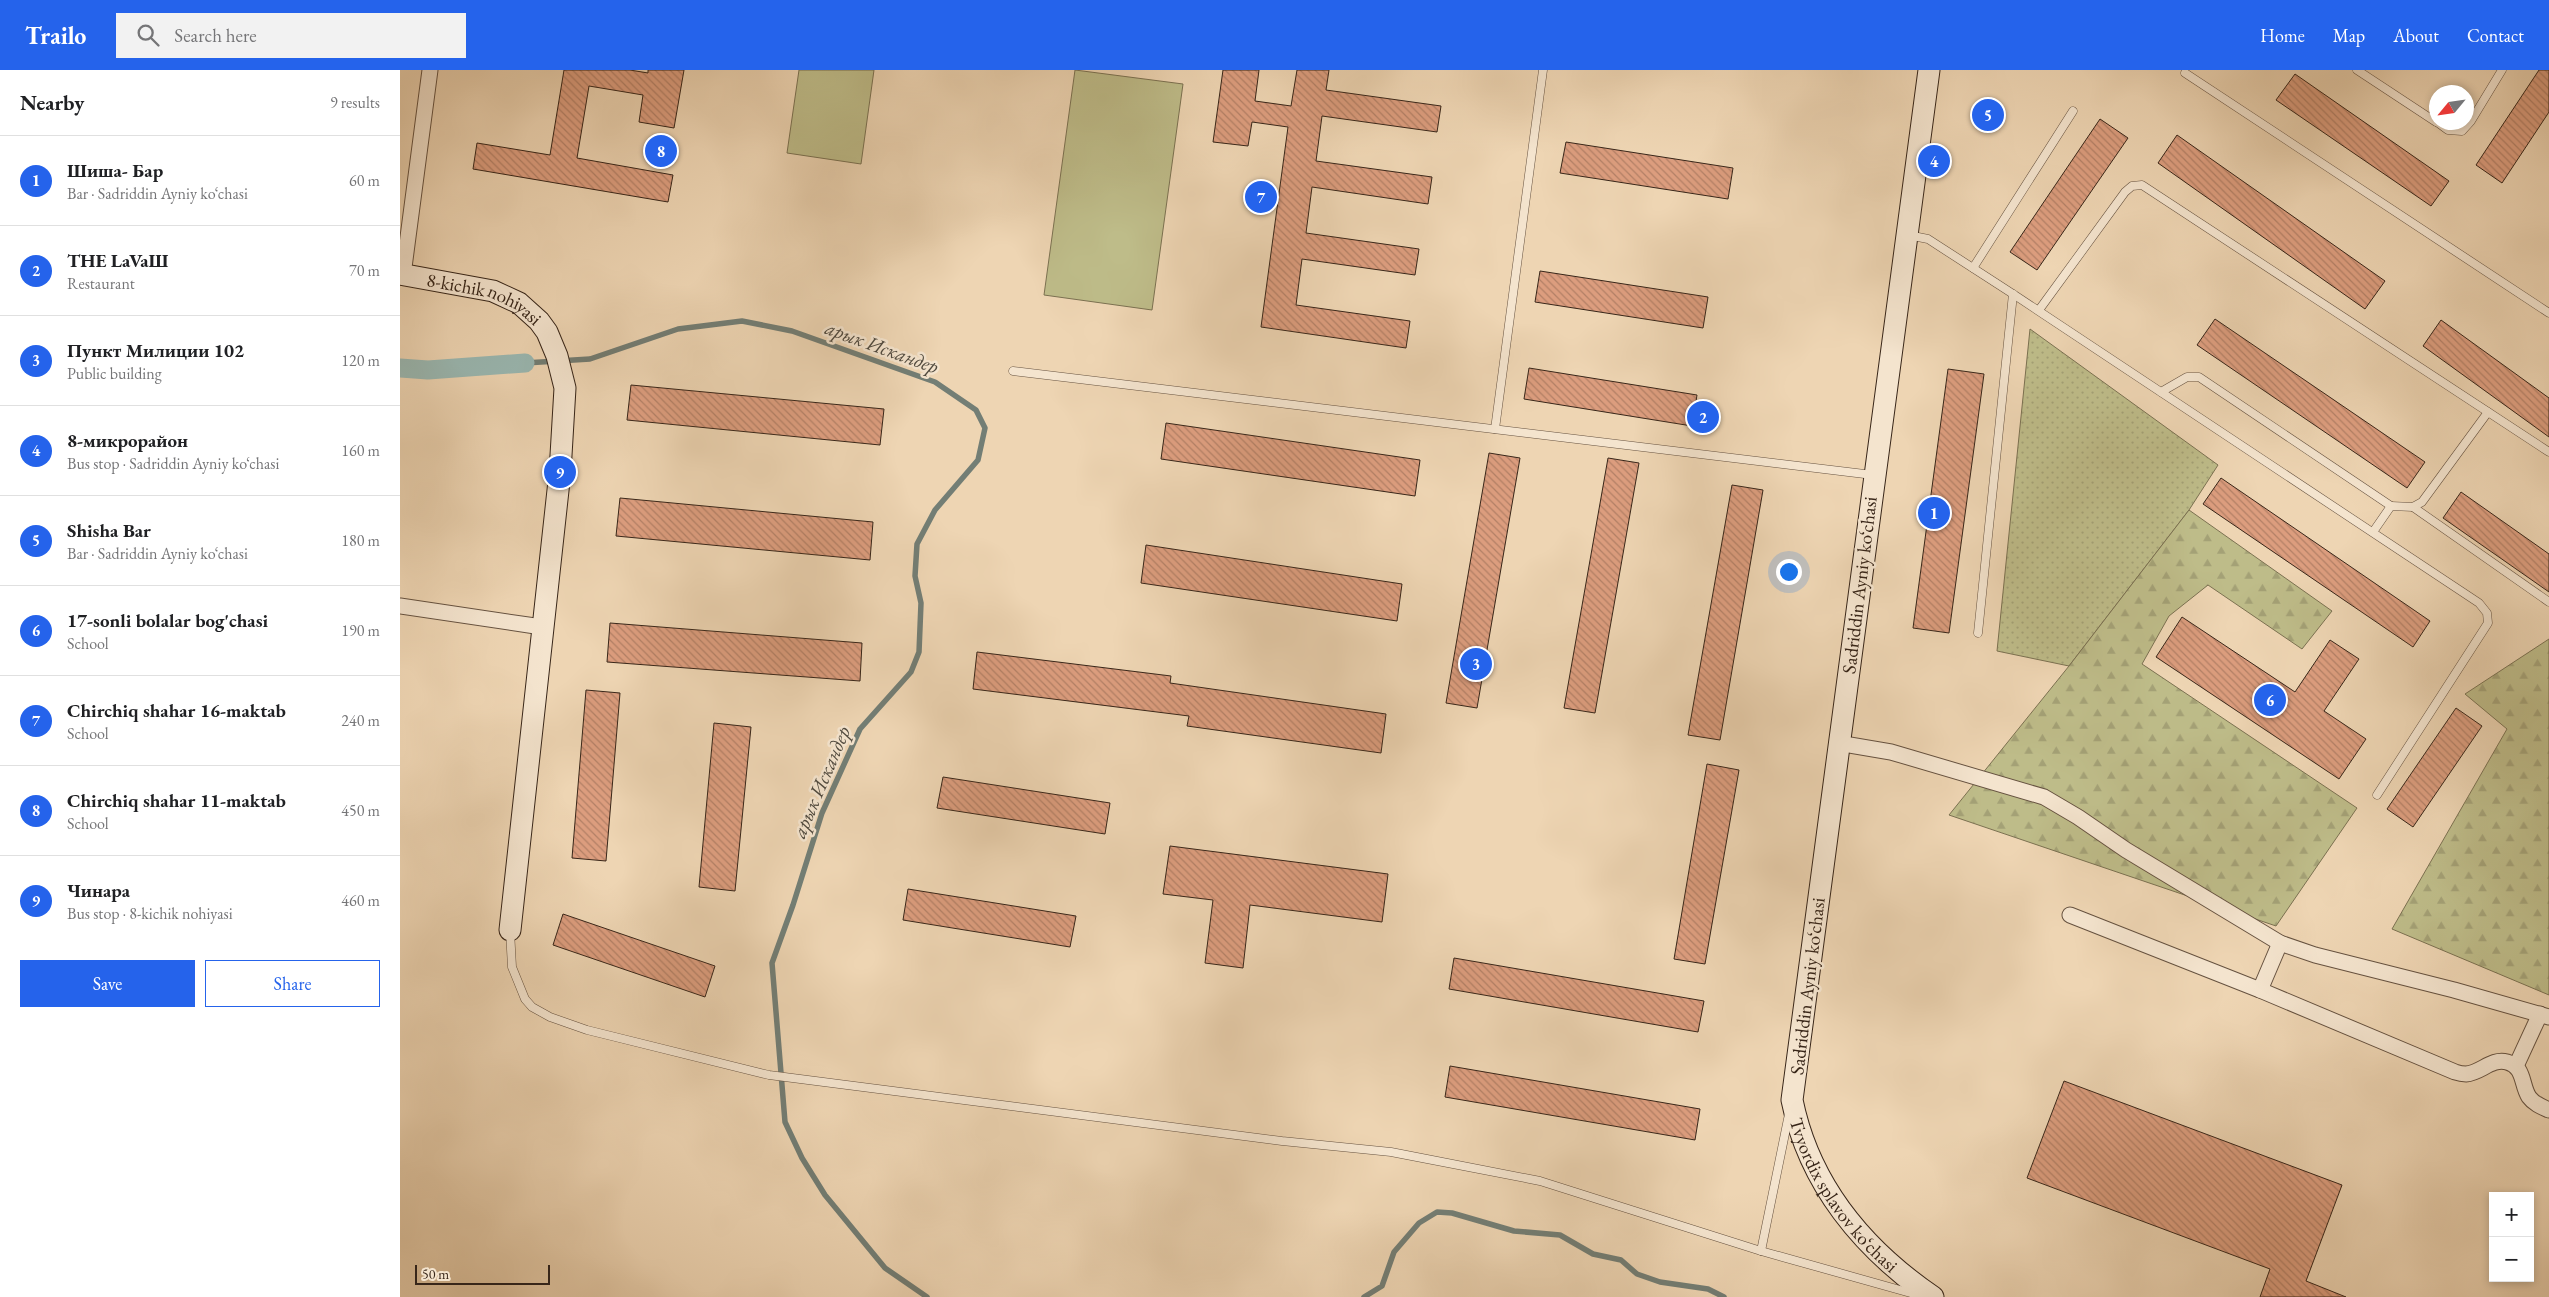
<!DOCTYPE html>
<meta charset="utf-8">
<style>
:root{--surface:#fff;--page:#f2f2f2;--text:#202124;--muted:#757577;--line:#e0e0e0;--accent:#2563eb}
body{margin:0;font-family:"EB Garamond",serif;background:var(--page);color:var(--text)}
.controls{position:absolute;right:15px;bottom:15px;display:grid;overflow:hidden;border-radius:0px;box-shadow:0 2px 8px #0003}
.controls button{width:45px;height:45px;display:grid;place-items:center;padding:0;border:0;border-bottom:1px solid var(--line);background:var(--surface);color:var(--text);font:25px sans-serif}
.compass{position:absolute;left:2029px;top:15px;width:45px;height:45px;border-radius:50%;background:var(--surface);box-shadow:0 2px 8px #0003;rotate:241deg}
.scale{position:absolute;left:15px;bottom:12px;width:135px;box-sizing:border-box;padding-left:5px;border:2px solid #382619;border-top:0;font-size:14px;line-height:18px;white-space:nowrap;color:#382619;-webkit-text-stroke:4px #f4e4ce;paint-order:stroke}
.you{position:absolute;left:1388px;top:501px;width:18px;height:18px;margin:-12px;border:4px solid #fff;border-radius:50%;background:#1a73e8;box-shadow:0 0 0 8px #1a73e833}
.badge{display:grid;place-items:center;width:32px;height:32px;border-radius:50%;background:var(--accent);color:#fff;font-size:16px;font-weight:700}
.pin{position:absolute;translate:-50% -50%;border:2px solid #fff;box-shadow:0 1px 5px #0006}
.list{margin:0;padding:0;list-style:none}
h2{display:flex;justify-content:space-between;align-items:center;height:65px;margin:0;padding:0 20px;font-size:21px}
h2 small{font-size:16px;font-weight:400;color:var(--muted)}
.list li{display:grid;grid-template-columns:32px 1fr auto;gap:15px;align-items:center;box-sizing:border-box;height:90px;padding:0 20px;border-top:1px solid var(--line)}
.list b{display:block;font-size:19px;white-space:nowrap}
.list p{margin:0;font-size:16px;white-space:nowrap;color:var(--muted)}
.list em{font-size:16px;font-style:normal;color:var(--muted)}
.actions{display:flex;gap:10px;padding:15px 20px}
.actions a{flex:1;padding:11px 0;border:1px solid var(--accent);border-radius:0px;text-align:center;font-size:18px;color:var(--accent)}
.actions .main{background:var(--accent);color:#fff}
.icon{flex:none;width:28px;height:28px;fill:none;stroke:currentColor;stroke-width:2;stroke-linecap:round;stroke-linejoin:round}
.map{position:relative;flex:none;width:2149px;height:1227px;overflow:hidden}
header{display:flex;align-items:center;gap:30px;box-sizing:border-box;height:70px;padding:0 25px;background:var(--accent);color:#fff}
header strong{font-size:24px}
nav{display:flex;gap:28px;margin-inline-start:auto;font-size:18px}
.search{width:350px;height:45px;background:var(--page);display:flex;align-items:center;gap:12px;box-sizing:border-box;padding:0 18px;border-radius:0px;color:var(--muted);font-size:19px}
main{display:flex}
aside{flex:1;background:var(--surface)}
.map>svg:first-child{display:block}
.grass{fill:url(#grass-dots);stroke:#7b7151}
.forest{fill:url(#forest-firs);stroke:#7b7151}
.park{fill:#bebc89;stroke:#7b7151}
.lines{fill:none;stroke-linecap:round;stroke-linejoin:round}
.stream{stroke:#737e75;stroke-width:5.5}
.canal{stroke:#9ab8b2;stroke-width:19}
.building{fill:url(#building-back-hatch);stroke:#382619}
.lane-casing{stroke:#665240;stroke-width:9}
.street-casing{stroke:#665240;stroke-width:17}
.secondary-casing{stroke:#382619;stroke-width:23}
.lane{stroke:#f4e4ce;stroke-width:8}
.street{stroke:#f4e4ce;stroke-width:15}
.secondary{stroke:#f4e4ce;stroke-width:21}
.labels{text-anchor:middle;stroke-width:5;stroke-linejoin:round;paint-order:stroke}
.street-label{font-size:19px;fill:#382619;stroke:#f4e4ce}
.water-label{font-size:20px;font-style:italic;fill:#504a3f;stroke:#f4e4ce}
</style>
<header>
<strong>Trailo</strong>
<div class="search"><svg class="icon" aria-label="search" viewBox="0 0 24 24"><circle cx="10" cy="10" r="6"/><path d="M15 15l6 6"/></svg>Search here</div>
<nav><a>Home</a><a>Map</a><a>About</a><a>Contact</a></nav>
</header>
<main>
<aside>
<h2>Nearby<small>9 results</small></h2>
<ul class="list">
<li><span class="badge">1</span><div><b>Шиша- Бар</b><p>Bar · Sadriddin Ayniy ko‘chasi</p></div><em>60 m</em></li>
<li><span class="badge">2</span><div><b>THE LaVaШ</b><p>Restaurant</p></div><em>70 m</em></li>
<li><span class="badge">3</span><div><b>Пункт Милиции 102</b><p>Public building</p></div><em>120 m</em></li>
<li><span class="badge">4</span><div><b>8-микрорайон</b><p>Bus stop · Sadriddin Ayniy ko‘chasi</p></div><em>160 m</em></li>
<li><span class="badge">5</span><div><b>Shisha Bar</b><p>Bar · Sadriddin Ayniy ko‘chasi</p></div><em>180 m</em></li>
<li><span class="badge">6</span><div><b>17-sonli bolalar bog'chasi</b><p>School</p></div><em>190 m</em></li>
<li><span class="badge">7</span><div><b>Chirchiq shahar 16-maktab</b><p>School</p></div><em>240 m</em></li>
<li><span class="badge">8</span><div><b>Chirchiq shahar 11-maktab</b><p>School</p></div><em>450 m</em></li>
<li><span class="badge">9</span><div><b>Чинара</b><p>Bus stop · 8-kichik nohiyasi</p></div><em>460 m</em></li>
</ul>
<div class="actions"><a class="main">Save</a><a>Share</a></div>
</aside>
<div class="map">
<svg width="2149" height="1227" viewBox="0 0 2149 1227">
<defs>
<pattern id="grass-dots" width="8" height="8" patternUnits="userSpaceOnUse" patternTransform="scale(1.25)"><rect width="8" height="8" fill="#bebc89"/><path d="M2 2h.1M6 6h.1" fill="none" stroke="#a4a176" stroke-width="1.8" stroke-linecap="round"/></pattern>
<pattern id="forest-firs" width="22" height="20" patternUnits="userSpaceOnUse" patternTransform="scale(1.25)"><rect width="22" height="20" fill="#bebc89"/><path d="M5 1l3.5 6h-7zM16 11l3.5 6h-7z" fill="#a4a176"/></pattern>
<pattern id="building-back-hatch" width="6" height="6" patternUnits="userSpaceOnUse" patternTransform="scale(1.25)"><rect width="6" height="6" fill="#dc9d7e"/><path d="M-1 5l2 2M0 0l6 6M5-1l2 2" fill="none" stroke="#b38066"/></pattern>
</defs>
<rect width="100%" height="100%" fill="#eed5b3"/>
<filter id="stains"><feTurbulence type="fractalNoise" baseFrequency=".004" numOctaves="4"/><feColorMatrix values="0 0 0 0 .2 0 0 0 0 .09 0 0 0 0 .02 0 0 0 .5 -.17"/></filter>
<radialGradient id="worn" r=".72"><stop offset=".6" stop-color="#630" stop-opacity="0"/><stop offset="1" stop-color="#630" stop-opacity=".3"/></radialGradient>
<path class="grass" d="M1630 259 1818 395 1789 440 1669 596 1597 581Z"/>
<g class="forest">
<path d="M1789 440 1932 541 1902 579 1808 515 1769 546 1742 594 1957 738 1876 856 1549 745 1669 596Z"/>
<path d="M2149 569V925L1992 859 2107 659 2065 624Z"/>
</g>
<g class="park">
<path d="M399 0H474L461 94 387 83Z"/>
<path d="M675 0 783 14 752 240 644 225Z"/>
</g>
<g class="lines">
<g class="stream">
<path d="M125 293 190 289 278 259 342 251 392 261 535 312 576 340 585 358 578 390 535 440 517 474 515 506 521 533 519 582 511 602 460 659 422 743 393 835 372 893 385 1052 402 1088 425 1125 485 1198 527 1227"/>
<path d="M964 1227 982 1216 994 1182 1019 1153 1037 1142 1052 1143 1114 1161 1160 1165 1193 1184 1221 1190 1237 1204 1260 1212 1308 1219 1324 1227"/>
</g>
<path class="canal" d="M0 298 28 300 125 293"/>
</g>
<g class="building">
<path d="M164 0H230L248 3V0H284L274 58 239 52 243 25 189 16 177 88 273 105 268 132 73 99 77 73 150 85Z"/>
<path d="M823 0H859L855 31 891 36 897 0H929L926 20 1041 36 1037 62 922 46 916 91 1032 107 1028 134 912 117 906 163 1019 179 1015 205 902 189 896 235 1010 251 1006 278 861 257 888 57 852 52 848 76 813 72Z"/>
<path d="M2139 0H2149V42L2102 113 2076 95Z"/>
<path d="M1895 4 2049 111 2031 136 1876 30Z"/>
<path d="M1700 49 1728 68 1637 200 1610 182Z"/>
<path d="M1777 65 1985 211 1965 239 1758 93Z"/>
<path d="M1166 72 1333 98 1328 129 1160 103Z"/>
<path d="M1140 201 1308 227 1303 258 1135 232Z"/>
<path d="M1815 249 2025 392 2007 418 1797 275Z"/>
<path d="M2041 250 2149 328V367L2023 276Z"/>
<path d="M1129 298 1297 325 1292 356 1124 329Z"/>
<path d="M1548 299 1584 304 1549 563 1513 558Z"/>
<path d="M231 315 484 339 480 375 227 350Z"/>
<path d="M766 353 1020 390 1015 426 761 389Z"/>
<path d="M1089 383 1120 388 1077 638 1046 633Z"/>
<path d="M1208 388 1239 393 1195 643 1164 638Z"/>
<path d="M1821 408 2030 551 2013 577 1803 434Z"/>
<path d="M1332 415 1363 420 1320 670 1288 665Z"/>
<path d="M2061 422 2149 484V522L2043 448Z"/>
<path d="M220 428 473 452 470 490 216 466Z"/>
<path d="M746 475 1002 514 997 551 741 513Z"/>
<path d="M1782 547 1895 622 1930 570 1959 589 1924 641 1966 669 1939 709 1756 587Z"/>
<path d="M210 553 462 573 460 611 207 592Z"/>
<path d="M577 582 771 606 770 613 986 644 981 683 787 656 789 646 573 619Z"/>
<path d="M186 620 220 623 206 791 172 788Z"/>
<path d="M2056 638 2082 656 2013 757 1987 739Z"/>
<path d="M314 653 351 657 335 821 299 817Z"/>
<path d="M1307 694 1339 700 1305 894 1274 889Z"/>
<path d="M543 707 710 733 705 764 537 738Z"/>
<path d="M770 776 988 804 982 852 850 835 843 898 805 893 813 830 763 824Z"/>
<path d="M508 819 676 846 670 877 503 850Z"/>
<path d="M163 844 315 896 305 927 153 875Z"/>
<path d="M1054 888 1304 931 1298 962 1049 919Z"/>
<path d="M1050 996 1300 1039 1295 1070 1045 1027Z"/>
<path d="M1664 1011 1942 1115 1906 1211 1946 1227H1860L1870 1199 1627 1108Z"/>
</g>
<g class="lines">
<g class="lane-casing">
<g id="lane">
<path d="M1957 0 2036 52"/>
<path d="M1785 3 2149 243"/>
<path d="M2037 52 2048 60 2062 61 2071 51 2102 0"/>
<path d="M1508 165 1528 169 1613 224 2079 533 2087 543 2088 553 1977 725"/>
<path d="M1573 198 1673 41"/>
<path d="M1639 240 1725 122 1732 116 1742 115 2149 382"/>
<path d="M613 301 1473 405"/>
<path d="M1761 322 1787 307H1799L1991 436"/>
<path d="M1095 359 1143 0"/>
<path d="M2013 437 2149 532"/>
<path d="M1973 462 1991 436 2013 437 2022 432 2088 342"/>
<path d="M1578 563 1613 224"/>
<path d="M110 861 112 897 125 929 132 937 150 947 187 960 369 1005 882 1071 991 1082 1140 1111 1361 1181 1389 1044"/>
<path d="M1361 1181 1518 1225"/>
</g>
</g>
<g class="street-casing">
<g id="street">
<path d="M3 205 30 0"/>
<path d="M0 536 142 557"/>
<path d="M1438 673 1491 682 1644 727 1678 747 1726 780 1880 873 1915 885 2054 920 2149 947"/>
<path d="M1670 845 1860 920 2055 1002C2058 1003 2063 1004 2066 1004 2081 1003 2091 988 2107 992 2125 997 2121 1015 2129 1027 2134 1034 2142 1037 2149 1040"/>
<path d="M1860 920 1880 873"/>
<path d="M2116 996 2140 944"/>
</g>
</g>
<g class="secondary-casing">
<g id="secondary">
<path id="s1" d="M1529 0 1392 1030C1409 1114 1463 1179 1533 1227"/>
<path id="s2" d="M0 204 93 221 119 233 139 251 147 262 157 286 165 318 160 402 110 860"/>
</g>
</g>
<use href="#lane" class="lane"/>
<use href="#street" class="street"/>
<use href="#secondary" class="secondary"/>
</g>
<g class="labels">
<g class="street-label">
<text dy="7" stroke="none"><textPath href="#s2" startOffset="89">8-kichik nohiyasi</textPath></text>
<text transform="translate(1459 515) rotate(-83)" y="7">Sadriddin Ayniy ko‘chasi</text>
<text transform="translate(1407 916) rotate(-83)" y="7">Sadriddin Ayniy ko‘chasi</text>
<text dy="7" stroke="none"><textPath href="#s1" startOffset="1149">Tvyordix splavov ko‘chasi</textPath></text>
</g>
<g class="water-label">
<text transform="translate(482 277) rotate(20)" y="7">арык Искандер</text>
<text transform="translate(421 712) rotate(-67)" y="7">арык Искандер</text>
</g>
</g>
<rect width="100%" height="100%" filter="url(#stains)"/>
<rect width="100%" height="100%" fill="url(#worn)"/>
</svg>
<div class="controls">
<button>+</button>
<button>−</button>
</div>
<svg class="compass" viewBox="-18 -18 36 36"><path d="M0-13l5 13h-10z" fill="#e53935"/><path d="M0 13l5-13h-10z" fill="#757577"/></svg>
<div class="scale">50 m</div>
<div class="you"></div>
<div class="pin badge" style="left:1534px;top:443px">1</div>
<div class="pin badge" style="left:1303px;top:347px">2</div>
<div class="pin badge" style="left:1076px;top:594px">3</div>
<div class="pin badge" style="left:1534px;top:91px">4</div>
<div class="pin badge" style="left:1588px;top:45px">5</div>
<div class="pin badge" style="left:1870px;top:630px">6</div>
<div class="pin badge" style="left:861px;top:127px">7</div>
<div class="pin badge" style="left:261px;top:81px">8</div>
<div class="pin badge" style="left:160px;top:402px">9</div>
</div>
</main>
